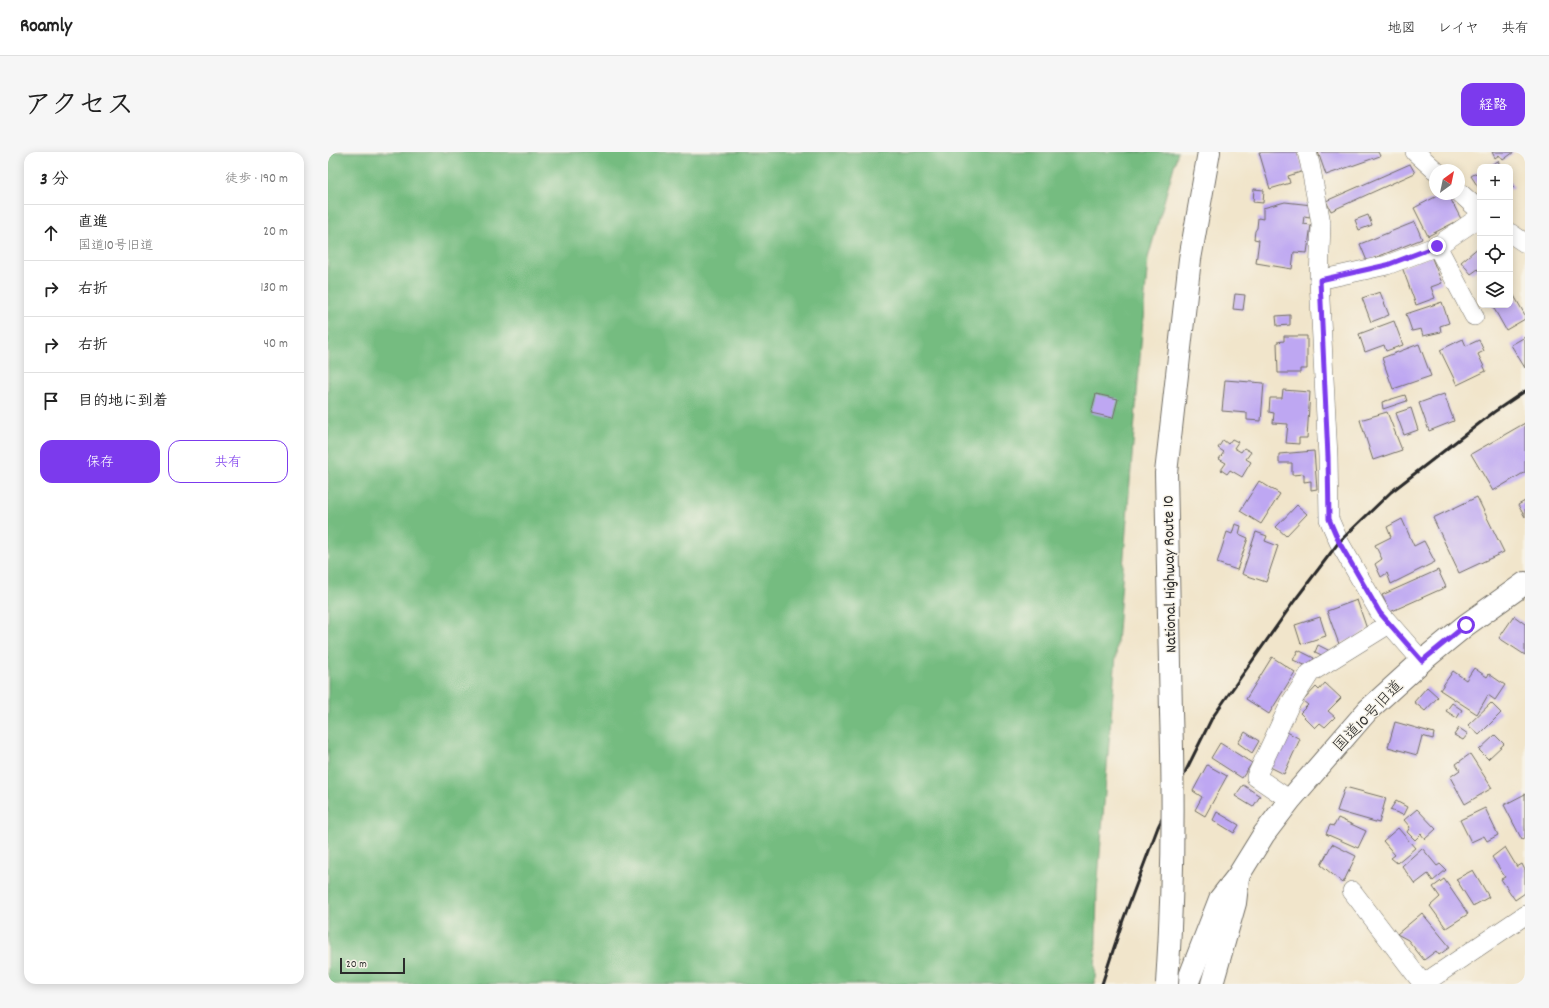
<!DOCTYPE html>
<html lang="ja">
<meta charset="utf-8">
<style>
:root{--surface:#fff;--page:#f6f6f6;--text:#222;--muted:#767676;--line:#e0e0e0;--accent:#7c3aed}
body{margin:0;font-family:Dekko,"Klee One",sans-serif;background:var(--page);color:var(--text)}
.controls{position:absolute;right:12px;top:12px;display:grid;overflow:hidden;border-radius:8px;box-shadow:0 2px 10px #0003}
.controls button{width:36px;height:36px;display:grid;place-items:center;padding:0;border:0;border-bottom:1px solid var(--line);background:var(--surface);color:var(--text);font:20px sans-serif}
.compass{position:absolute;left:1101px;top:12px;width:36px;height:36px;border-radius:50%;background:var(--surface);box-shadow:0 2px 10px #0003;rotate:33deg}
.scale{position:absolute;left:12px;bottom:10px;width:65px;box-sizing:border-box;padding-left:4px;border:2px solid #2b2b2b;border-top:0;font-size:11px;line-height:14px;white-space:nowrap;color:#2b2b2b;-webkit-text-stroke:3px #f7f3e8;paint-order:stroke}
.stop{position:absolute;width:12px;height:12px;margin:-9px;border:3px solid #7c3aed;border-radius:50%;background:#fff}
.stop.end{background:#7c3aed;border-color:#fff;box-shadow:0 1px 4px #0008}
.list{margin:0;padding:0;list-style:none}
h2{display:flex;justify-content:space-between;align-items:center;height:52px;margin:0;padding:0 16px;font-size:17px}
h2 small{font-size:13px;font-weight:400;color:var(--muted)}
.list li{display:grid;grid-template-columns:26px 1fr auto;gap:12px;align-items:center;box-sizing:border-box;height:56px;padding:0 16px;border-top:1px solid var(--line)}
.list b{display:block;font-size:15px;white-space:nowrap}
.list p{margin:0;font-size:13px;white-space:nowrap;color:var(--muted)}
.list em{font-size:13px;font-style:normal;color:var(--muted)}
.actions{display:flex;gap:8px;padding:12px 16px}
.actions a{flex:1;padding:9px 0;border:1px solid var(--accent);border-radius:12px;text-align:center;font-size:14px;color:var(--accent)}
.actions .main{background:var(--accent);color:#fff}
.icon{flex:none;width:22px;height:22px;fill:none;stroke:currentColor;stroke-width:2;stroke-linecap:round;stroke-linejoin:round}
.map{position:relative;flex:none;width:1197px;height:832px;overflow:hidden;border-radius:12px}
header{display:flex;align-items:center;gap:24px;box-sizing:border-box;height:56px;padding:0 20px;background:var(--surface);border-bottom:1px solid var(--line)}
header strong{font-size:19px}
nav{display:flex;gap:22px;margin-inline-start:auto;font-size:14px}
.intro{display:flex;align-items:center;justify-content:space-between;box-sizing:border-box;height:96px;padding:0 24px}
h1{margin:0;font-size:28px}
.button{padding:10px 18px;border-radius:12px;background:var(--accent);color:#fff;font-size:14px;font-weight:700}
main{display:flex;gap:24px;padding:0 24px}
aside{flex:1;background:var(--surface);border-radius:12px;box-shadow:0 2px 10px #0003}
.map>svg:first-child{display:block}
.forest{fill:#75bc80;stroke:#507456}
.building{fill:#bea7f2}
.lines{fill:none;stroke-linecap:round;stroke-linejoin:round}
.minor-casing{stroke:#706c63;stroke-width:20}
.tertiary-casing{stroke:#706c63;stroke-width:24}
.trunk-casing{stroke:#706c63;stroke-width:24}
.minor{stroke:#fff;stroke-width:19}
.tertiary{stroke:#fff;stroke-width:22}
.trunk{stroke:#fff;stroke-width:22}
.rail{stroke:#2b2b2b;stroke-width:3}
.trunk-bridge-casing{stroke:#706c63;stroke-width:24;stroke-linecap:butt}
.trunk-bridge{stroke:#fff;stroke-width:22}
.route{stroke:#7c3aed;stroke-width:5}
.labels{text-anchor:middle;stroke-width:3;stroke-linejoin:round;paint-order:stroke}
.street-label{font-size:16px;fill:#2b2b2b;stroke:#f7f3e8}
</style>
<header>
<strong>Roamly</strong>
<nav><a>地図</a><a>レイヤ</a><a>共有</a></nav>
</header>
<div class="intro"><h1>アクセス</h1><a class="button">経路</a></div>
<main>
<aside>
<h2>3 分<small>徒歩 · 190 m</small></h2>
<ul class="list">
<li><svg class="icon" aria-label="ahead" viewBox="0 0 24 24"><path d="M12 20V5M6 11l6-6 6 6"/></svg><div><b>直進</b><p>国道10号旧道</p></div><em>20 m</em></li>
<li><svg class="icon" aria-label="right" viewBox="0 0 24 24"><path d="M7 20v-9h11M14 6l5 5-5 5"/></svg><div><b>右折</b></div><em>130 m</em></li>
<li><svg class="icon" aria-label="right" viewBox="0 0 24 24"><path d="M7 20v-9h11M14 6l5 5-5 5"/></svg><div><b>右折</b></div><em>40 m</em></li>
<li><svg class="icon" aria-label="arrive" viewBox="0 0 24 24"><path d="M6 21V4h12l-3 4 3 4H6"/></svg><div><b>目的地に到着</b></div></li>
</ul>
<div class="actions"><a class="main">保存</a><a>共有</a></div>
</aside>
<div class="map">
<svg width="1197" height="832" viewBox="0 0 1197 832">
<rect width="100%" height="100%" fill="#f7f3e8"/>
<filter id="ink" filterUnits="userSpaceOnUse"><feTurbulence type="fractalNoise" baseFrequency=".025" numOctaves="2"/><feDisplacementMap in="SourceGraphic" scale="8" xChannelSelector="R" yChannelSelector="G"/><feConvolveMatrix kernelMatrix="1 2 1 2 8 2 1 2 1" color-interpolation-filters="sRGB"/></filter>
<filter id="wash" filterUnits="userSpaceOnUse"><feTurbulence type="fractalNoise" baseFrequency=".012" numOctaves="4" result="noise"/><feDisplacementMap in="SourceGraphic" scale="16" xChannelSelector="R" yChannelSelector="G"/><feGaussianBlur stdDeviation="0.9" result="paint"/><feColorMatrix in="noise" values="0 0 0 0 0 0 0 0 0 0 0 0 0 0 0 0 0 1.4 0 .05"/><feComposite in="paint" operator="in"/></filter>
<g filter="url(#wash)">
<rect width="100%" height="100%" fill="#f1e5cb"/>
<path class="forest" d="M0 0H850L820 106 769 739 767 832H0Z"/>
<g id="blocks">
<g class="building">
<path d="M931 0H970L976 19 960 24 962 31 942 37Z"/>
<path d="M990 0H1050L1052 4 998 23Z"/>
<path d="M1164 0H1186L1175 8 1171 3 1167 6Z"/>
<path d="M1170 9 1173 15H1159Z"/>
<path d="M1082 12 1087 21 1003 59 998 49Z"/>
<path d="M1152 19V38L1143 24Z"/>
<path d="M1182 29 1186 35 1182 37Z"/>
<path d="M926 37 936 38 935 51 925 50Z"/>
<path d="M1113 42H1120L1133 67 1100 84 1086 56Z"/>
<path d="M957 50 984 53 982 65 976 64 975 72 983 73 979 101 966 100 964 117 928 111 931 88 926 87 927 79 929 76 930 66 935 67V56Z"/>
<path d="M1040 63 1044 73 1031 78 1027 68Z"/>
<path d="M1087 70 1094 87 1039 109 1032 92Z"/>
<path d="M1152 94V120L1150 117 1143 122 1133 110Z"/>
<path d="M1103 104 1114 131 1103 135 1107 146 1088 153 1074 115Z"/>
<path d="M1052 140 1061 163 1043 170 1034 146Z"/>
<path d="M1184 140 1197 163V167L1178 178 1164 153H1182V141Z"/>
<path d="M907 142 917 143 915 158 905 157Z"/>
<path d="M1114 150 1121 171 1112 174 1113 180 1095 184 1093 177 1084 179 1078 162Z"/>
<path d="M962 163V173L949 174 948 164Z"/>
<path d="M1066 169 1075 193 1058 199 1056 193 1037 200 1031 182Z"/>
<path d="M956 184H979V217H972V221H950L949 190 956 189Z"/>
<path d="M1197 185V216L1183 193Z"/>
<path d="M1135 187 1138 194 1151 188 1156 199 1150 202 1158 219 1129 233 1112 198Z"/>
<path d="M1091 192 1103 224 1065 237 1054 206Z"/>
<path d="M897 228 936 231 933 269 919 268V261L894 259Z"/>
<path d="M955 238 982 240 979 286H971V292L958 291 960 272 945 271 946 261 941 260 942 246H954Z"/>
<path d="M768 242 790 247 785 266 763 261Z"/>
<path d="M1116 242 1126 269 1101 279 1091 251Z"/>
<path d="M1077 243 1079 249 1055 257 1054 250Z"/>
<path d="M1083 256 1090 278 1076 283 1068 261Z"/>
<path d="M1059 260 1074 298 1045 308 1032 268Z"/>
<path d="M1197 271V320L1165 339 1143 302Z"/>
<path d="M904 287 910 290 906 296 913 300 916 296 923 300 918 307 923 310 914 325 902 318 899 322 893 318 898 311 891 307 896 300 890 296 895 288 900 292Z"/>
<path d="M986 299 989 337 983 338V329L976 330V322L964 323V311H951V302Z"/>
<path d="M931 329 952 342 933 372 912 359Z"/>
<path d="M1149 345 1176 400 1131 421 1105 366Z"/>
<path d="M1197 349V365L1190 353Z"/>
<path d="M969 353 979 362 958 384 948 375Z"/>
<path d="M1074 367 1086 394 1096 389 1107 410 1063 432 1059 421 1053 425 1047 412 1054 407 1047 393 1063 385 1059 375Z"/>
<path d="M907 372 913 374 911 382 920 386 909 418 889 411 899 380 904 382Z"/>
<path d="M928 380 939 384 937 389 950 394 938 430 914 422Z"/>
<path d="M1110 418 1118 435 1062 460 1054 443Z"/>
<path d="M1029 448 1039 477 1029 485 1011 492 999 459Z"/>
<path d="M1186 464 1197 472V503L1171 486Z"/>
<path d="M992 465 998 484 973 492 967 473Z"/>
<path d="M990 493 1002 499 998 505 987 500Z"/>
<path d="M970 498 986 506 981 515 965 508Z"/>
<path d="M944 505 967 520 941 562 918 547Z"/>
<path d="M1146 516 1159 525 1161 522 1177 533 1167 548 1160 543 1149 562 1112 538 1125 519 1138 528Z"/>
<path d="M997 531 1013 546 1000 559 1007 565 997 575 992 571 987 576 972 561 980 553 975 549 988 535 991 538Z"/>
<path d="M1099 535 1110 545 1097 559 1086 550Z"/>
<path d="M1124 551 1134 558 1129 566 1118 559Z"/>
<path d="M1163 551 1173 561 1151 583 1140 573Z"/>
<path d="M1067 570 1106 581 1105 587 1094 584 1089 603 1060 595Z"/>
<path d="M1131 576 1140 582 1135 588 1126 583Z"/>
<path d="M917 580 931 589 924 601 910 591Z"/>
<path d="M959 580 972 587 956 622 942 615Z"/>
<path d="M1167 583 1176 592 1160 607 1151 598Z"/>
<path d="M892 591 924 611 914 626 883 606Z"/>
<path d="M1142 602 1164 636 1137 652 1122 625 1132 618 1128 612Z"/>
<path d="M879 613 899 624 877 664 867 658 874 645 865 639Z"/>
<path d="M915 633 932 644 925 655 907 644Z"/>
<path d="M1017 635 1058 646 1051 671 1009 659Z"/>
<path d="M1197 642V686L1194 688 1176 653Z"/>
<path d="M1068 649 1079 655 1075 663 1062 658Z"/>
<path d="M1157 656 1170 683 1159 689 1156 684 1143 690 1132 668Z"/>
<path d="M1089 657 1108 677 1097 687 1093 682 1087 688 1079 680 1082 675 1076 668Z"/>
<path d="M889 660 911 673 906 681 885 668Z"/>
<path d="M1010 666 1038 679 1030 696 998 682 1002 673 1006 674Z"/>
<path d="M1070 676 1087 696 1069 711 1063 706 1067 703 1055 689Z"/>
<path d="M1004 692 1028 704 1015 731 993 713Z"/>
<path d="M1177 695 1189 715 1194 712 1197 718V741L1187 748 1173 727 1177 725 1164 705Z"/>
<path d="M1094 696 1109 714 1112 712 1118 718 1105 729 1100 722 1087 732 1074 714Z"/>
<path d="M1145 718 1161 745 1145 754 1128 727Z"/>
<path d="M1116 727 1140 762 1118 776 1102 754 1112 745 1105 735Z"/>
<path d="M1094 761 1122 795 1111 803 1108 799 1096 808 1080 788 1069 782Z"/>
</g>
</g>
</g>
<g filter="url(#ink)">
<use href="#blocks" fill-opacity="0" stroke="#706c63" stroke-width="1"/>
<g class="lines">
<g class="minor-casing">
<g id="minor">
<path d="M979 0 982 12 993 71 991 128 1000 305 1001 367 1011 390 1052 461 1094 509"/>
<path d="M1087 0 1107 18"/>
<path d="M1131 40 1152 59"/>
<path d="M1182 81 1197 91"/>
<path d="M1109 94 1146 164"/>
<path d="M991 128 1059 113 1109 94 1152 65"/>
<path d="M962 648 928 625 962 552 982 521 1061 472"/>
<path d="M1024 739 1095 832"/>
<path d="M1095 832 1197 763"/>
</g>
</g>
<g class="tertiary-casing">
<g id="tertiary">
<path d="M859 832 892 747 910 724 936 682 962 648 1040 558 1094 509 1138 473 1197 431"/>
<path d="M884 832 907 751 910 725"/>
</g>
</g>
<g class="trunk-casing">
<path id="trunk" d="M843 560 838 321 862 107 881 0"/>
</g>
<use href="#minor" class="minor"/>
<use href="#tertiary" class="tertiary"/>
<use href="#trunk" class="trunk"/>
<path class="rail" d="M774 832 795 768 830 675 884 566 967 448 1011 390 1063 340 1166 260 1197 239"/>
<g class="trunk-bridge-casing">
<path id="trunk-bridge" d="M839 832C845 741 846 651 843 560"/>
</g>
<use href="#trunk-bridge" class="trunk-bridge"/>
</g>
</g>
<g class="lines" filter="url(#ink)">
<path class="route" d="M1109 94 1059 113 992 128 1000 305 1001 367 1011 390 1052 461 1094 509 1138 473"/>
</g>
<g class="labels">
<g class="street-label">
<text transform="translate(840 422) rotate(-91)" y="6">National Highway Route 10</text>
<text transform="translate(1039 563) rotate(-46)" y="6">国道10号旧道</text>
</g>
</g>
</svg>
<div class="controls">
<button>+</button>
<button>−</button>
<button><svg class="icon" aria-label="locate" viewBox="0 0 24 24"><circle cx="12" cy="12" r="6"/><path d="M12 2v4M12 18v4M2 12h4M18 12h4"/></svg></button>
<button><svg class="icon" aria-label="layers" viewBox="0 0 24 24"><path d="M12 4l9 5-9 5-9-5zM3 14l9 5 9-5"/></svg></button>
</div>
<svg class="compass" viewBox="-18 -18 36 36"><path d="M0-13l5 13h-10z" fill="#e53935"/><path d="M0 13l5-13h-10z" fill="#767676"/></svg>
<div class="scale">20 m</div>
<div class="stop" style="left:1138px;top:473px"></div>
<div class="stop end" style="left:1109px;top:94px"></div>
</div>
</main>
